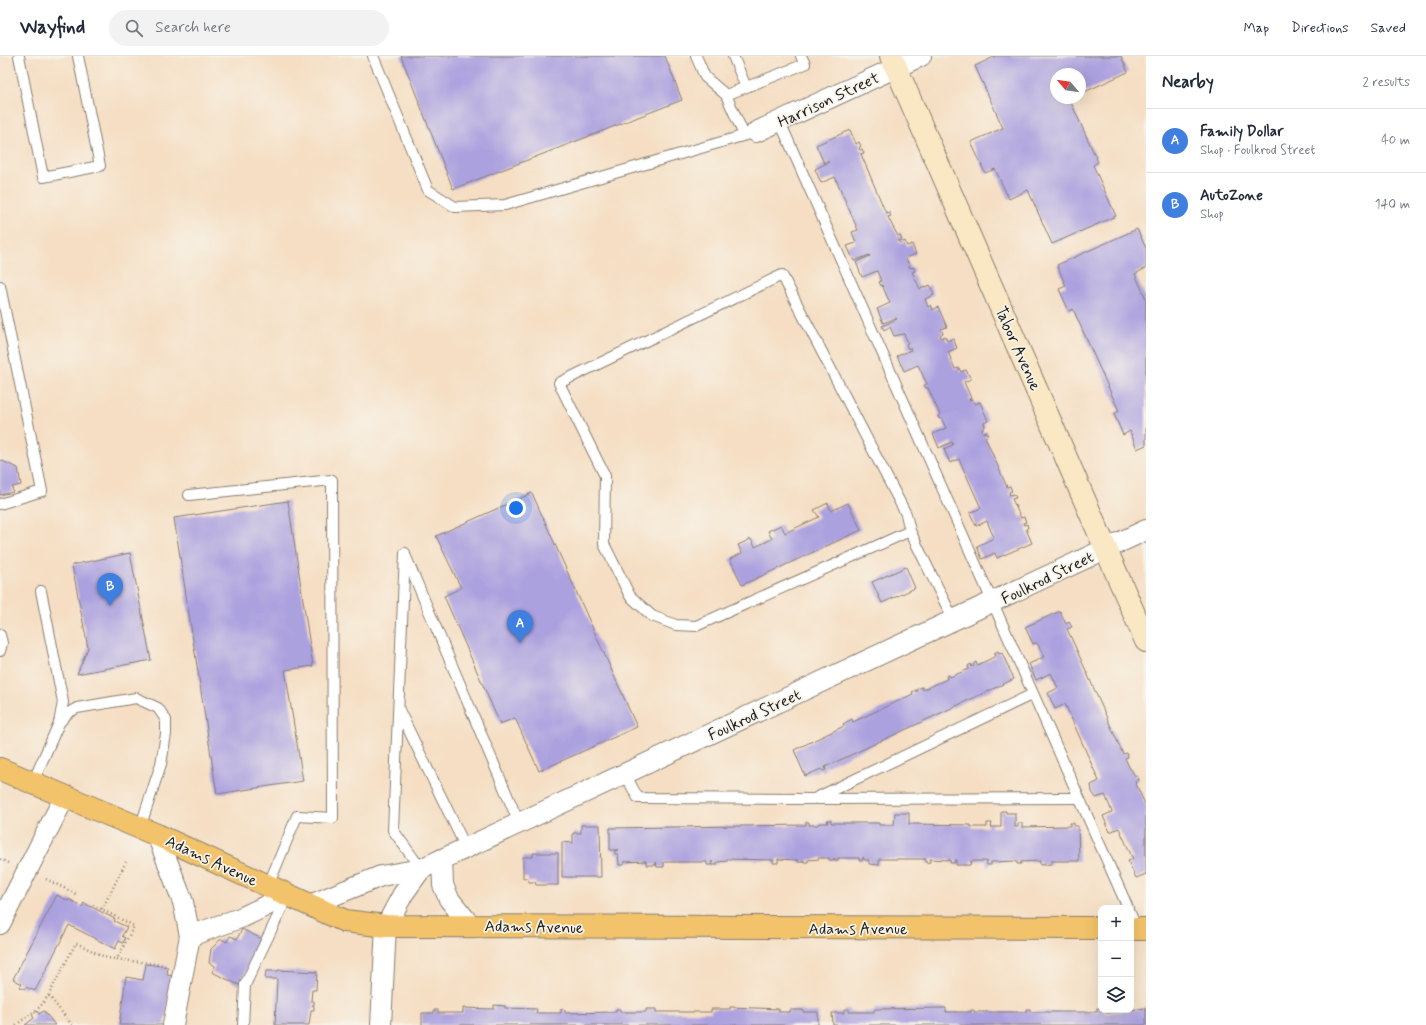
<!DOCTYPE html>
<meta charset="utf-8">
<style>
:root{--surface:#fff;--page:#f2f2f3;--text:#1f2937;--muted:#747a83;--line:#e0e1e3;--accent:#2563eb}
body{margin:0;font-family:Mynerve,sans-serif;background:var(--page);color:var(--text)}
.controls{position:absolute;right:12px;bottom:12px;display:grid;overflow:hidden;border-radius:8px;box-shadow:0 4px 16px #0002}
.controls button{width:36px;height:36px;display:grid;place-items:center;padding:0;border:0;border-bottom:1px solid var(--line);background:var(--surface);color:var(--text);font:20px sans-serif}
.compass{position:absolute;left:1050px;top:12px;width:36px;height:36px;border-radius:50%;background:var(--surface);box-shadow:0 4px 16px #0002;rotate:299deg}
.you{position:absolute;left:516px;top:452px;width:14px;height:14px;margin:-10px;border:3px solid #fff;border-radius:50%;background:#1a73e8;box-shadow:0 0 0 6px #1a73e833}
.badge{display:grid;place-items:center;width:26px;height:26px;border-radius:50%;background:var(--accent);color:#fff;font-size:13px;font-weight:700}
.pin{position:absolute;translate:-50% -33px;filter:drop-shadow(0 1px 2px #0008)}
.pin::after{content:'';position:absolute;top:21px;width:14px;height:12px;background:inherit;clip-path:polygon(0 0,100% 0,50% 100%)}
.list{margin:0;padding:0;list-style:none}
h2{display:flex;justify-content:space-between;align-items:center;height:52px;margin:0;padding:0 16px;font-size:17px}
h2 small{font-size:13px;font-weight:400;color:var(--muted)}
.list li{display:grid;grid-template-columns:26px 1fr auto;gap:12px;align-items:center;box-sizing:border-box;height:64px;padding:0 16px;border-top:1px solid var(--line)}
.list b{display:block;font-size:15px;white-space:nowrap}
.list p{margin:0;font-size:13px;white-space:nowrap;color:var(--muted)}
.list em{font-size:13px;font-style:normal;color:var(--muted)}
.icon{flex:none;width:22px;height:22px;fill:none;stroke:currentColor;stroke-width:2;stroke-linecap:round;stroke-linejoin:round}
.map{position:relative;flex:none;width:1146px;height:969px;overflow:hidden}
header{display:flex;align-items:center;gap:24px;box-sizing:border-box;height:56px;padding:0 20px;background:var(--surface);border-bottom:1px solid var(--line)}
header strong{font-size:19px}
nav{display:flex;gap:22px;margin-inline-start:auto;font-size:14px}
.search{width:280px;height:36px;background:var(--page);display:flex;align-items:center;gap:10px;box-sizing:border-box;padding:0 14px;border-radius:22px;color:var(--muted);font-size:15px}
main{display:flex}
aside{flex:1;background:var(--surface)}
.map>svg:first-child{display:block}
.building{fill:#aca1df}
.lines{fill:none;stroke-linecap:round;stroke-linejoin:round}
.lane-casing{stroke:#887d70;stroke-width:12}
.street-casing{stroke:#887d70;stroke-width:22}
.secondary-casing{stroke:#887d70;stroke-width:24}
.highway-casing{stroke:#887d70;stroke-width:24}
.path{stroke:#887d70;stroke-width:2.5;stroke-dasharray:1 3;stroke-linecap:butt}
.lane{stroke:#fff;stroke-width:10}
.street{stroke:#fff;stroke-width:20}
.secondary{stroke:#fae7c3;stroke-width:22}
.highway{stroke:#f2c36a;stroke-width:22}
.labels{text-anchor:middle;stroke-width:3.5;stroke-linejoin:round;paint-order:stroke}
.street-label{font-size:16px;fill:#1c1c1c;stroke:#f7f3e8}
</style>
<header>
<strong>Wayfind</strong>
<div class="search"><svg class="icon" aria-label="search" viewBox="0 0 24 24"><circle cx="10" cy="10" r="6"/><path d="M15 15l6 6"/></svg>Search here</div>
<nav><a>Map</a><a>Directions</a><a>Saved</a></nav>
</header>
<main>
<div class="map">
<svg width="1146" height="969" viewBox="0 0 1146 969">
<rect width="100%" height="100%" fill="#f7f3e8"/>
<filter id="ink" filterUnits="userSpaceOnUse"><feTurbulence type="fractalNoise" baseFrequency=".025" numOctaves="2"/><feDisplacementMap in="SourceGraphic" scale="8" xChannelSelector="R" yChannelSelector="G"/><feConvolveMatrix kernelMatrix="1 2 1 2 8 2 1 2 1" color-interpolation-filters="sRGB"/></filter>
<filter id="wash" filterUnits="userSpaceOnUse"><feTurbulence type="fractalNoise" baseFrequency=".012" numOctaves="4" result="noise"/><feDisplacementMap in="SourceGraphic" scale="16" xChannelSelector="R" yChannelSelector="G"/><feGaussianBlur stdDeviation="0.9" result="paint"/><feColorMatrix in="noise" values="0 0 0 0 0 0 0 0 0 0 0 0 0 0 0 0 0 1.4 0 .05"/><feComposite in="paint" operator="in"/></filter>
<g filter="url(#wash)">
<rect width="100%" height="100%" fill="#f5dec3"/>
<g id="blocks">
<g class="building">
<path d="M401 0H665L682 44 453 133Z"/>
<path d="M996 0H1121L1128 16 1080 38V18H1056V42H1069L1098 106 1093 109 1116 160 1052 188 1028 134 1009 143 995 113 985 117 971 86 1003 72 975 10Z"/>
<path d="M850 74 856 88 859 86 861 90 859 92 860 94 862 93 864 97 861 98 885 155 887 157 889 156 891 160 888 161 893 171 898 180 900 179 902 184 898 185 900 187 905 185 907 190 912 188 916 198 906 202 910 212 913 211 915 215 912 216 920 233 930 229 934 239 925 243 928 251 931 249 933 254 938 251 947 271 941 273 943 277 940 279 941 282 945 280 947 285 953 282 957 292 948 296 955 313 959 312 961 316 966 314 971 323 964 326 971 342 969 343V344L973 343 975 348 980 346 988 365 984 367 985 371 982 373 983 377 986 375 988 379 985 381 1007 431 1010 430 1012 435 1009 436 1010 439 1014 438 1016 442 1012 443 1021 462 1024 461 1026 466 1023 467 1024 469 1027 468 1028 472 1026 473 1032 487 997 502 995 497 982 503 977 490 994 482 987 465 976 470 970 457 981 452 959 403 950 407 944 393 953 389 952 386 939 392 933 378 946 372 941 362 939 363 938 360 940 359 928 332H926L924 329 927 328 918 309 904 315 897 300 911 294 910 292 908 293 906 288 908 287 904 278 894 280 890 271 884 274 882 270 897 263 896 262 883 267 877 253 890 247 882 229 881 230 879 226 881 225 877 215 862 221 856 206 870 200 869 199 854 205 847 190 856 187 852 176 858 174 835 121 821 127 815 113 829 106 828 105 824 107 816 89Z"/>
<path d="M1137 173 1146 192V212L1135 218 1146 243V389L1137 393 1130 375 1123 379 1114 358 1119 355 1073 253 1069 255 1059 233 1066 230 1057 209Z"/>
<path d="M0 404 18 412 21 429 12 431 13 436 0 439Z"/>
<path d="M532 437 637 671 539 715 515 662 500 668 444 540 461 532 436 480Z"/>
<path d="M288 445 313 610 285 614 303 725 217 738 174 462Z"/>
<path d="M828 447 831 455 848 447 861 474 742 529 730 503 742 497 738 489 751 483 755 491 772 483 768 475 781 469 785 477 819 461 814 454Z"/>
<path d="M130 497 151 604 77 618 88 592 72 509Z"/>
<path d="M906 511 915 532 882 547 872 526Z"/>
<path d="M1060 555 1066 568 1069 566 1072 571 1067 573 1074 588 1123 698 1127 697 1128 701 1125 702 1130 713H1131L1135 720H1137L1139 724 1135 726 1146 750V818L1136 822 1128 805 1133 803 1119 772 1110 776 1103 760 1112 756 1106 741 1105 739 1096 742 1092 736 1091 729 1099 725 1065 648 1055 653 1048 637 1058 632 1051 617 1036 624 1029 608 1044 601 1037 587 1033 588 1025 571Z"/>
<path d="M998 595 999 598 1002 597 1014 623 825 711 826 714 823 715 821 713 805 720 794 694 844 670 843 668 852 663 853 666 913 638 912 636 916 634 917 636V633L922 631 923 634 947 623 946 620 949 619 950 621 969 613 968 610 971 608 972 611 974 610 973 608 976 606 977 609 988 604 996 600 994 597Z"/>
<path d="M1001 755H1006V757H1015V771H1018V767H1022V771L1070 770V767H1074V770H1078L1079 805H1051V808L1040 809V805L1021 806V808H1017V805L991 806V809H987L986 805H971L970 809H956V803L954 807H950V804L930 803V806L926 807V803H879V809L869 808V804H865L863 801V804H859V802H838V804H834V802L833 804H829V802H818L819 803 808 804V806H804L803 804V806H798V804L778 803V807H773V804L727 803V805L717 806V809H712V805L711 809H707V806H664V811H657L656 806V809H646V805L624 806V809H619L618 798H615V794H618H610V772L806 769V766H809V769H818L819 767H828L827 764H831V767H879V769H894L895 757H909V768L971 769V771H987V767H992L991 771H1001Z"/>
<path d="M581 769H600L601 821H562V786L573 787V777H581Z"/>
<path d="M533 797H558V829H536L535 826H528V822H523V801H533Z"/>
<path d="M57 839 68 845 69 843 82 851 84 847 115 863 114 865 127 871 122 880 125 882 123 887 119 885 115 893 69 869 35 935 26 931 25 933 20 931 22 928 13 923Z"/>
<path d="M242 873 262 883 239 929 212 916 215 910 209 907 211 893 221 883 227 886 230 880 237 883Z"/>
<path d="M146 908 168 911 167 919 172 920 165 969H119L126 921 143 924Z"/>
<path d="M278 914 317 916 316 934H312L311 945H314V949H312L314 950V954H311L309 969H275L277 923H265L266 915H278Z"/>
<path d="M494 949 505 950V952L537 953 536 957H561V953L565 954V957L616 956V953H620V956H646V953H656V956H711V953H730V951L779 953V956H790V954H803V956H818V969H422V957H434V954H438V957H463V952L494 953Z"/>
<path d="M946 952V956H971V954H974V956H1026V953H1030V956H1097V952H1101L1103 955 1107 957 1146 952V969H833L832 957H844V953H849V956H874L875 953Z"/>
<path d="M37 955 39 958 44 955 55 969H25L34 962 32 959Z"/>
</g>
</g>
</g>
<g filter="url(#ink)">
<use href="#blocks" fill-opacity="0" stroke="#887d70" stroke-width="1"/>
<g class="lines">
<g class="lane-casing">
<g id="lane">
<path d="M19 0 43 121 100 110 78 0"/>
<path d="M373 0 428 134 455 151 505 149 756 76"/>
<path d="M696 0 705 21 726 39 744 79"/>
<path d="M733 0 746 31"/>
<path d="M726 39 805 8 801 0"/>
<path d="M780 66 1128 852"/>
<path d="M0 230 42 435 0 448"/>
<path d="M189 439 332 424 333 762 297 760 268 830"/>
<path d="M910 475 906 458 782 219 559 327 605 420 604 488 630 540 652 560 676 569 696 570 910 475 954 565"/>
<path d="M405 497 393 774 421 813"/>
<path d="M406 501 519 767"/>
<path d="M0 579 2 587 0 595"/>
<path d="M399 654 466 792"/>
<path d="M59 667 68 657 77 652 136 642 158 652 166 664V678L161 708 140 772"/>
<path d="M625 718 638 742 814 743 1033 638"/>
<path d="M33 726 59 667 63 646 41 535"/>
<path d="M818 743 1079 742"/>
<path d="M1131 859 1137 873"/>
<path d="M243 969 245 929 286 843"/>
</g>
</g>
<g class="street-casing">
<g id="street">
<path d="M756 76 921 0"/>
<path d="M157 779 183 846 190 880 243 861 288 839"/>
<path d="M442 803 443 829 449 843 470 869"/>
<path d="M310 849 381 820 421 813"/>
<path d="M0 868 65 740"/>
<path d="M173 969 190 880"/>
<path d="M381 969 386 870 403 838 421 813 1146 474"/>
</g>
</g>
<g class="secondary-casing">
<path id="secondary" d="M891 0 1146 585"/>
</g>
<g class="highway-casing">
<g id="highway">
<path d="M0 713 157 779 345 865 386 870 1101 872"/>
<path d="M1131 873H1146"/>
</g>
</g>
<g class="path">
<path d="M0 803 8 807"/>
<path d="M46 823 76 838"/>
<path d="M93 849 134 870 117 903"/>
<path d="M102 853 126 806"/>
<path d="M49 940 72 969"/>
<path d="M16 969 40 951 48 940 76 887 107 902 165 909"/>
</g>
<use href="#lane" class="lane"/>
<use href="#street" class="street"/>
<use href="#secondary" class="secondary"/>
<use href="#highway" class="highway"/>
</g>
</g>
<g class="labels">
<g class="street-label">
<text transform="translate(828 43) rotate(-25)" y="6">Harrison Street</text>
<text transform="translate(1019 292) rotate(66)" y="6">Tabor Avenue</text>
<text transform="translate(1047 521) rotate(-26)" y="6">Foulkrod Street</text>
<text transform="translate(754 658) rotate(-25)" y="6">Foulkrod Street</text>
<text transform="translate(212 804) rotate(25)" y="6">Adams Avenue</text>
<text transform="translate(534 870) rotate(1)" y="6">Adams Avenue</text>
<text x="858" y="878">Adams Avenue</text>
</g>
</g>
</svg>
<div class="controls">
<button>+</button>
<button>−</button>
<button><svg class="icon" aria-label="layers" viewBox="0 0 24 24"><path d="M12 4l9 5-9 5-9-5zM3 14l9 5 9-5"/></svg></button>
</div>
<svg class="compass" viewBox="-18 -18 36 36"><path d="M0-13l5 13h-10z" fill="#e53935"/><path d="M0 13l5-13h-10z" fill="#747a83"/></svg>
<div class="you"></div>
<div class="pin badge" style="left:520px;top:587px;background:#3f7fe0">A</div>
<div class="pin badge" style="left:110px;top:550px;background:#3f7fe0">B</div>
</div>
<aside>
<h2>Nearby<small>2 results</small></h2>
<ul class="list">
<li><span class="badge" style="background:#3f7fe0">A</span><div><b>Family Dollar</b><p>Shop · Foulkrod Street</p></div><em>40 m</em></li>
<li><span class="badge" style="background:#3f7fe0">B</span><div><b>AutoZone</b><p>Shop</p></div><em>140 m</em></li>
</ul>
</aside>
</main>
